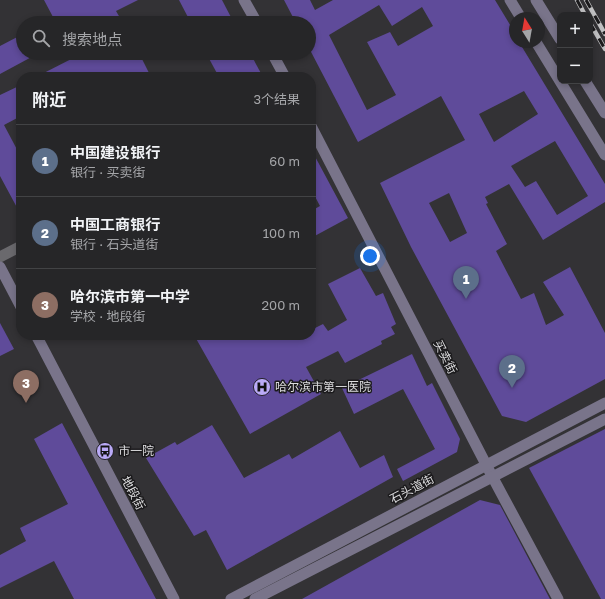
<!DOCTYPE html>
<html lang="zh">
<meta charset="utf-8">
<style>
:root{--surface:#262628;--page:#323234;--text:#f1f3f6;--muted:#a4a5a8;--line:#424345;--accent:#8bbbb9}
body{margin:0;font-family:"Golos Text","Noto Sans SC",sans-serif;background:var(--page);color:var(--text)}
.controls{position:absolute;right:12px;top:12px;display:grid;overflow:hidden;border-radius:8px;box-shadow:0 2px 6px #0003}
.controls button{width:36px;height:36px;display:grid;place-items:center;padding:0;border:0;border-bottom:1px solid var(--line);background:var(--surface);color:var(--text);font:20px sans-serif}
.compass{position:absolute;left:509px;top:12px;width:36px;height:36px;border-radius:50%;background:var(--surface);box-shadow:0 2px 6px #0003;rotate:349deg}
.you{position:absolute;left:370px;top:256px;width:14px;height:14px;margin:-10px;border:3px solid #fff;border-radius:50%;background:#1a73e8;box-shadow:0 0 0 6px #1a73e833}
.badge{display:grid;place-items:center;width:26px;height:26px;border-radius:50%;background:var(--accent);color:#fff;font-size:13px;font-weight:700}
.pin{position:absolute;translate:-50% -33px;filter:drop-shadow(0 1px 2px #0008)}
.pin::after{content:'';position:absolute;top:21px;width:14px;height:12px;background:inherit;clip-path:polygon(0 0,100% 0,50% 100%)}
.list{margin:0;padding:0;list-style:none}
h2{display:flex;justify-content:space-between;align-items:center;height:52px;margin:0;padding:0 16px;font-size:17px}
h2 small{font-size:13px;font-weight:400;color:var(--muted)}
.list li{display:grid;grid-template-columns:26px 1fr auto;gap:12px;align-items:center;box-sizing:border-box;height:72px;padding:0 16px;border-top:1px solid var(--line)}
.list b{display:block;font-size:15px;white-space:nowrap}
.list p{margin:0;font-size:13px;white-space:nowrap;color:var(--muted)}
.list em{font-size:13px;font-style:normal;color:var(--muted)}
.icon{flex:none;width:22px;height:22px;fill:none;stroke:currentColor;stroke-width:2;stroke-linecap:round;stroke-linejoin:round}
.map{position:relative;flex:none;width:605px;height:599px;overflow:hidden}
.search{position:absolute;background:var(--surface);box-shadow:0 2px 6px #0003;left:16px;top:16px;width:300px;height:44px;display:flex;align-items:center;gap:10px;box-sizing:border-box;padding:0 14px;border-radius:22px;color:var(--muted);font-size:15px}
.panel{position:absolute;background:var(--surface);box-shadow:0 2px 6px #0003;left:16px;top:72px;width:300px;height:268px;border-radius:16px}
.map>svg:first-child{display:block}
.building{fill:#5f4b9a;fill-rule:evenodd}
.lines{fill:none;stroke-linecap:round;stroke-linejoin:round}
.tertiary{stroke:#6a696d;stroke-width:11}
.secondary{stroke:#79748a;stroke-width:11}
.rail-casing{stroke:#c0c0c2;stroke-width:4.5}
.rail{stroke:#1b1a1c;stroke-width:3;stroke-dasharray:9;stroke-linecap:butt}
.labels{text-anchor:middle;stroke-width:3;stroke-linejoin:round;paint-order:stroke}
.street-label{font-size:12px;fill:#dddddf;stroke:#1b1a1c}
.poi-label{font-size:12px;fill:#dddddf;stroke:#1b1a1c;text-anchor:start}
</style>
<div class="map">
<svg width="605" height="599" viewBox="0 0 605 599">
<rect width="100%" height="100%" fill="#333235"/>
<g class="building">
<path d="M44 0H138L116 11 123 23H43V19L53 17Z"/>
<path d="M179 0H222L234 23H191Z"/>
<path d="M284 0H310L315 10 333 0H495L515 33V42H519L605 184V202L543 240 509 184 485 197 488 203 486 204 507 244 496 251 521 299 534 293 546 325 564 315 543 282 570 267 605 333V379L526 422 502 416 411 247 380 183 465 140 441 96 358 142 309 48V23H296ZM379 5 392 26 422 7 433 26 398 46 390 32 367 42 396 95 367 110 329 35ZM524 91 538 114 494 142 479 114ZM555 141 588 196 557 215 536 181 525 187 511 166ZM449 193 467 233 450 242 429 203Z"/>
<path d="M23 34V53H39L0 74V46Z"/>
<path d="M83 53H139L151 77H36Z"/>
<path d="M206 53H250L263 77H219Z"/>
<path d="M21 85V116L4 125 21 157V215L0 176V95Z"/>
<path d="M311 149 348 218 311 238V211L320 206 311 189Z"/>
<path d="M360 268 376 296 383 293 396 324 391 327 395 334 381 341 382 344 345 363 338 351 306 367 321 394 250 434 194 335H289L291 340 301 335H311V330L323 324 328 331 347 320 328 284Z"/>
<path d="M0 323 14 349 0 356Z"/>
<path d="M412 354 427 386 432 383 460 439 457 452 403 481 397 469 435 449 403 389 354 414 342 388Z"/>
<path d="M62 423 104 502 156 599H74L54 561 0 588V555L26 541 20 528 68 504 34 439Z"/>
<path d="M212 425 244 478 289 454 292 459 340 431 360 468 384 455 393 477 227 570 206 530 194 536 146 458 175 442 177 445Z"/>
<path d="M605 429V599H601L529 468Z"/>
<path d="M480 500 500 505 550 599H302Z"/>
</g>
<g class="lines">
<path class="tertiary" d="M0 257 21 246"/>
<g class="secondary">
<path d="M244 0 257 23"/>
<path d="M510 0 521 18"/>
<path d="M536 0 560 39"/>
<path d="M536 42 605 155"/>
<path d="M272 53 285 77"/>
<path d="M585 81 605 113"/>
<path d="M311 126 492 476 558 599"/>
<path d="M0 267 21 307"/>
<path d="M36 335 174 599"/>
<path d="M231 599 605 403"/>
<path d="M255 599 605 419"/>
</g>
<g class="rail-casing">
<g id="rail">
<path d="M577 0 585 15"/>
<path d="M586 0 605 34"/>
<path d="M590 23 605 49"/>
</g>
</g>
<use href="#rail" class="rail"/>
</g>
<defs>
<g id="hospital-disc" transform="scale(0.9)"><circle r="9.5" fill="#baaaf7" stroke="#1b1a1c"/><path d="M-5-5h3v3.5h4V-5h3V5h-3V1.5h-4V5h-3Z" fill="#111"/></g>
<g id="bus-disc" transform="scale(0.9)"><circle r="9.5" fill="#baaaf7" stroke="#1b1a1c"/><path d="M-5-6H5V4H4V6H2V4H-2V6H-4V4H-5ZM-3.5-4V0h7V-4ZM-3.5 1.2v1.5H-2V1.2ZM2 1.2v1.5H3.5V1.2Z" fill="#111"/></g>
</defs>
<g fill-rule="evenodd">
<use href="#hospital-disc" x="262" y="387"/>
<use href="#bus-disc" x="105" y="451"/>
</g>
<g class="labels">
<g class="street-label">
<text transform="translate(445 357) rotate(63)" y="4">买卖街</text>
<text transform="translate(412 489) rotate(-28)" y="4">石头道街</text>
<text transform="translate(133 493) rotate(62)" y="4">地段街</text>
</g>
<g class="poi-label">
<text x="275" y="391">哈尔滨市第一医院</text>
<text x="118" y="455">市一院</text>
</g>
</g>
</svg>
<div class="controls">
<button>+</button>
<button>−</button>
</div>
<svg class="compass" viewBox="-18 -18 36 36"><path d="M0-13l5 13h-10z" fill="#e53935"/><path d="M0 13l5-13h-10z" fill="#a4a5a8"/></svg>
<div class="you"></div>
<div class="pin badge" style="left:466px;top:299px;background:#5c6f8a">1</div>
<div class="pin badge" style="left:512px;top:388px;background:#5c6f8a">2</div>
<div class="pin badge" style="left:26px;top:403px;background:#8d6e63">3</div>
<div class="search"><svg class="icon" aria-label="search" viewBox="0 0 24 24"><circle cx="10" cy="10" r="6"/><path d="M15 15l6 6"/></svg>搜索地点</div>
<section class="panel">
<h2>附近<small>3个结果</small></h2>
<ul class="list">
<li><span class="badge" style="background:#5c6f8a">1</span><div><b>中国建设银行</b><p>银行 · 买卖街</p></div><em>60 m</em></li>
<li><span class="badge" style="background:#5c6f8a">2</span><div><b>中国工商银行</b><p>银行 · 石头道街</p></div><em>100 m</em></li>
<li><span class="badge" style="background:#8d6e63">3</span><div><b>哈尔滨市第一中学</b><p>学校 · 地段街</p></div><em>200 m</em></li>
</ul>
</section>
</div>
